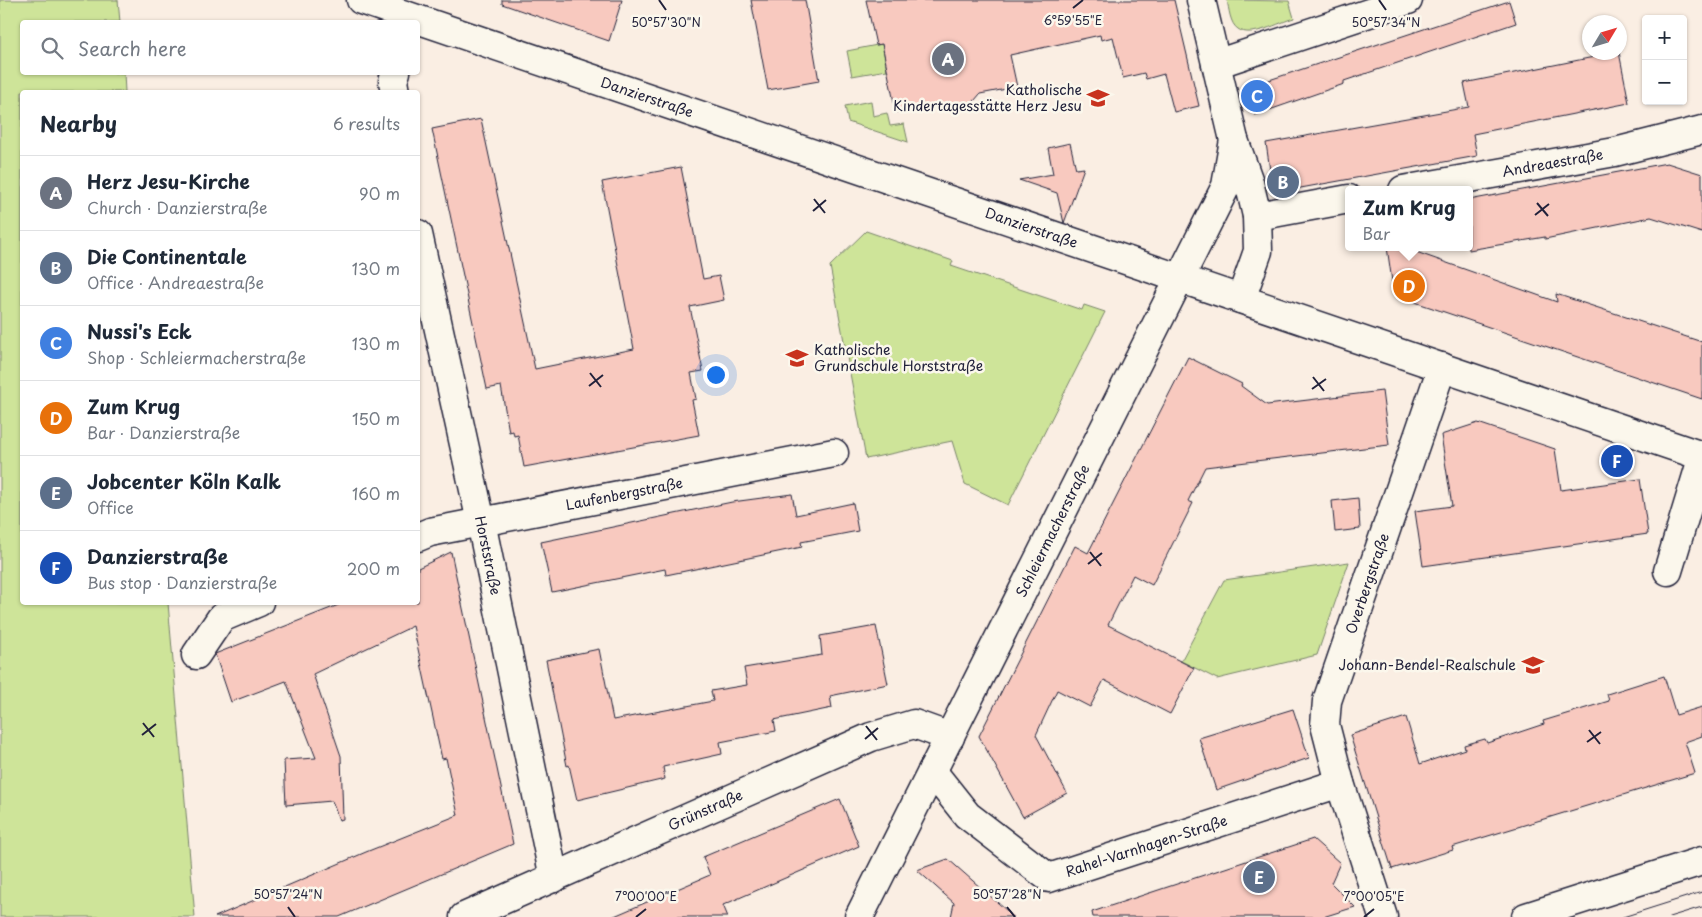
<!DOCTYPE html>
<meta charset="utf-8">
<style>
:root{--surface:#fff;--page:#f2f2f3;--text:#1f2937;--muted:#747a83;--line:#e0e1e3;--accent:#c8321e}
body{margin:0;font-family:"Playpen Sans",sans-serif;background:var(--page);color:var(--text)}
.controls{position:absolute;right:15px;top:15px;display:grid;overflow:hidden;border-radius:5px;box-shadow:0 1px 4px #0004}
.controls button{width:45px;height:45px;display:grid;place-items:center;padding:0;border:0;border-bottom:1px solid var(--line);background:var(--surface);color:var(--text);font:25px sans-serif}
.compass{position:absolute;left:1582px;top:15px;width:45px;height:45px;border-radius:50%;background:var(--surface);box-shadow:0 1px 4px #0004;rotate:52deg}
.you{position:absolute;left:715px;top:374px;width:18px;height:18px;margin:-12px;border:4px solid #fff;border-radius:50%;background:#1a73e8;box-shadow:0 0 0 8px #1a73e833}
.badge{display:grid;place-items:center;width:32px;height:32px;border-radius:50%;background:var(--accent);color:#fff;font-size:16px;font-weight:700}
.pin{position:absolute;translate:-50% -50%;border:2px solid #fff;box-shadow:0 1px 5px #0006}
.popup{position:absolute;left:1345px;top:186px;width:128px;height:65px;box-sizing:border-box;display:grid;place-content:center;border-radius:5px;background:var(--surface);filter:drop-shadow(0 1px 4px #0005);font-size:16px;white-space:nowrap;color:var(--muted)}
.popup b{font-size:19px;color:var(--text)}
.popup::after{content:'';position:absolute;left:50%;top:100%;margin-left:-10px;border:10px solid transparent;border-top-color:var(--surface)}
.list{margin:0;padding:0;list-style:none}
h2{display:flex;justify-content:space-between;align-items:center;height:65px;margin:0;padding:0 20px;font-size:21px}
h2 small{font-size:16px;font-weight:400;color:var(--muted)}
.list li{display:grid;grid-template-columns:32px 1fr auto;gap:15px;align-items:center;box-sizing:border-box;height:75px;padding:0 20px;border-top:1px solid var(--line)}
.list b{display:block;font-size:19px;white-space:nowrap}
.list p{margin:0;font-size:16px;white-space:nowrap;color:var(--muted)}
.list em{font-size:16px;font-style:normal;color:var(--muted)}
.icon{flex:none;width:28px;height:28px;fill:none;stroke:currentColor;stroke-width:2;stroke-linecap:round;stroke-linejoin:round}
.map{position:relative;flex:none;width:1702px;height:917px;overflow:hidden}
.search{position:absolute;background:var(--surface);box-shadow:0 1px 4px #0004;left:20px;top:20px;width:400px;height:55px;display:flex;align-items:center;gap:12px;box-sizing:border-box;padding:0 18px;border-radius:5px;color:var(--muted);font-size:19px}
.panel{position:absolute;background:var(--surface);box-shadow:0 1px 4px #0004;left:20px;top:90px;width:400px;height:515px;border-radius:5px}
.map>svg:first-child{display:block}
.green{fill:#cee499;stroke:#78836a}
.building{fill:#f8c9bf;stroke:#22223b}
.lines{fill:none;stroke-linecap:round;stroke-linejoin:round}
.street-casing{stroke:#22223b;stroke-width:31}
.secondary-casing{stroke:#22223b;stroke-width:31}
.street{stroke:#fbf7ec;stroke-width:28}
.secondary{stroke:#fbf7ec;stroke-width:28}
.tram{stroke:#22223b;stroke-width:1}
.ticks{fill:none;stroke:#22223b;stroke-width:2}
.labels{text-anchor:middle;stroke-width:5;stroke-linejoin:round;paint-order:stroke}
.poi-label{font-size:14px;fill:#22223b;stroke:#fbf7ec;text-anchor:end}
.street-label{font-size:14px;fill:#22223b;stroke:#fbf7ec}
.ticks-label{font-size:12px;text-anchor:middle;fill:#22223b;stroke:#fbf7ec;stroke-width:5;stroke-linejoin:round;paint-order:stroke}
</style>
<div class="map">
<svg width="1702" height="917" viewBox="0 0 1702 917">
<rect width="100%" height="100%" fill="#faeee3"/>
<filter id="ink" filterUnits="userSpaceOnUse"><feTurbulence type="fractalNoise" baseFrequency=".02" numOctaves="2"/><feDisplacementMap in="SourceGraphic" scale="10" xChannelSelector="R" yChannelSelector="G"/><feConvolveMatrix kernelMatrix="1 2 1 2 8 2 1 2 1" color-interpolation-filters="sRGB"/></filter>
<g filter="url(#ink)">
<g class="green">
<path d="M0 0H118L120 22H22V72L124 73 125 92H22V602L168 603 195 917H0Z"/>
<path d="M1227 0 1289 1 1294 18C1280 22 1251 39 1238 29 1230 24 1229 9 1227 0Z"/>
<path d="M882 44 887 70 852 76 847 51Z"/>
<path d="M871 101 873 116 887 113 890 126 904 124 908 142 848 122 845 106Z"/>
<path d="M866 231 953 261 951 266 1082 310 1084 305 1105 312 1008 505 965 484 952 441 866 459 830 266Z"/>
<path d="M1349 562 1317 655 1217 679 1181 661 1224 580Z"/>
</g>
<g class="building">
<path d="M502 0H622L609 41 502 4Z"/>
<path d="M751 0H805L819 81 768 90Z"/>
<path d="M866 0H1174L1199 106 1174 112 1164 74 1146 79 1144 73 1123 78 1113 37 1101 40 1100 35 1010 55 1017 87 980 94 969 107 946 111 935 105 896 112 882 44 876 45Z"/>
<path d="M1509 1 1516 23 1344 81V84L1255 115 1248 87Z"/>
<path d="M1619 52 1629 103 1473 134 1477 156 1284 191 1280 175 1271 177 1266 143 1469 107 1464 83Z"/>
<path d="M481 119 535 369 634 349 602 182 681 167 703 279 719 276 724 300 690 307 703 371 691 373 696 399 692 400 699 435 524 467 518 435 514 436 513 431 509 432 501 386 487 389 432 129Z"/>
<path d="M1070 143 1076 169 1084 168 1064 223 1057 193 1019 180 1053 174 1048 148Z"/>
<path d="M1667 163 1702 174V233L1651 217 1545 239V237L1469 250V200Z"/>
<path d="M1387 247H1402L1557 302 1556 294 1702 342V399L1394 295Z"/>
<path d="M1188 357 1242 384 1241 386 1267 405 1382 391 1389 445 1205 467 1188 501 1193 503 1152 585 1133 575 1108 625 1194 668 1170 714 1104 680 1090 707 1057 690 1036 735 1067 793 1023 817 979 736 1075 546 1088 553Z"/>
<path d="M1478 423 1555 449 1561 490 1640 479 1648 534 1423 566 1415 511 1452 506 1441 435Z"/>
<path d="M792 494 796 515 853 503 858 531 801 542 802 547 666 575 665 569 552 592 541 542 732 502Z"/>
<path d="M1358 498 1360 529 1335 532 1332 501Z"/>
<path d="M451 552 513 844 339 917H215L366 852 458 815 446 758 442 759 413 626 313 674 341 756 343 819 339 820 332 801 286 805 284 760 316 758 286 681 231 702 215 654 346 602H418V568Z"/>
<path d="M876 626 888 684 830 696 832 708 774 720 776 731 720 742 722 754 663 767 665 779 577 800 569 765 567 766 546 660 599 649 613 720 713 701 711 691 747 685 744 668 822 655 820 636Z"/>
<path d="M1664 676 1676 715 1702 707V736L1685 742 1695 773 1452 847 1453 850 1392 869 1350 735 1406 717 1420 764 1465 749 1464 745 1485 739 1487 743 1544 724 1543 721 1609 701 1607 694Z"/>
<path d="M1293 709 1309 758 1216 790 1199 738Z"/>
<path d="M840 799 859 846 723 905 728 917H612L710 875 703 857Z"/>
<path d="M1313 839 1340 863 1331 883 1355 907 1323 917H1093L1092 912Z"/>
<path d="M948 859 1014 917H951L954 903 917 870Z"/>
</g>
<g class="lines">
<g class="street-casing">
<g id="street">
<path d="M1201 0 1234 140 1249 182 1257 216 1258 251 1241 299"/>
<path d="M1216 64 1408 0"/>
<path d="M395 92 393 81 396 72"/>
<path id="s1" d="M1403 190 1615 152 1702 130"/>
<path d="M1257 216 1349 199"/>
<path id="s2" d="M418 234 481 522 554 878"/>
<path id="s3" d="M418 537 430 532 481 522 834 453"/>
<path d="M1668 571 1702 459"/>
<path d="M196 655 221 618 259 602"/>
<path id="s4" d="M932 771 967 815 1049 878 1340 783"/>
<path id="s5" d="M464 917 871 737 914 724 950 737"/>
<path id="s6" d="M859 917 1226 186 1234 140"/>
<path id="s7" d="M1383 917 1340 783 1325 725 1327 701 1442 367"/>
</g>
</g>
<g class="secondary-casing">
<g id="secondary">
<path id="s8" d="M361 0 1702 456"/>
<path d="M1526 917 1702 861"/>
</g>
</g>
<use href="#street" class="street"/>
<use href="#secondary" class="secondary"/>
<g class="tram">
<path d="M1623 917 1702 892"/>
<path d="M1669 917 1702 907"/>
</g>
</g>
</g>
<path class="ticks" d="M659 0 666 10M1379 0 1386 10M1073 8 1083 0M814 199 825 213M1537 203 1548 216M813 211 826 200M1535 215 1549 204M590 373 601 387M1313 377 1324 391M589 386 603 375M1312 389 1326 379M1090 552 1101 566M1088 564 1102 553M143 723 154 737M866 726 877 740M1589 730 1600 744M142 735 156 724M865 739 878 728M1587 742 1601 732M288 907 295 917M1007 907 1015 917M636 917 646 909M1364 917 1374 909"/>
<defs>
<g id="school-bare" transform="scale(1.725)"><path d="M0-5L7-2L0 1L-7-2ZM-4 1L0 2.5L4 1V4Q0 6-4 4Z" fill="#c8321e" stroke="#fbf7ec" stroke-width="2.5" paint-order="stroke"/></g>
</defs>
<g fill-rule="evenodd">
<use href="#school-bare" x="1098" y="98"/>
<use href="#school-bare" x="797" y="358"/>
<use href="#school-bare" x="1533" y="665"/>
</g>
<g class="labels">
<g class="poi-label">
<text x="1082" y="95">Katholische<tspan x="1082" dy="16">Kindertagesstätte Herz Jesu</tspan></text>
<text x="814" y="355" text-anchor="start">Katholische<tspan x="814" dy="16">Grundschule Horststraße</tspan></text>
<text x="1516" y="670">Johann-Bendel-Realschule</text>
</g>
<g class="street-label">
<text dy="5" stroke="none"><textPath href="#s8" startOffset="302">Danzierstraße</textPath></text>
<text dy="5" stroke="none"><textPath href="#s1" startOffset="152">Andreaestraße</textPath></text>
<text dy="5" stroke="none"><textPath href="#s8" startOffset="708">Danzierstraße</textPath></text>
<text dy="5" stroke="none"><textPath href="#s3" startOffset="211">Laufenbergstraße</textPath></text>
<text dy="5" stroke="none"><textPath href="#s6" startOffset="432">Schleiermacherstraße</textPath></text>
<text dy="5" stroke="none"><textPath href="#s2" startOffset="329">Horststraße</textPath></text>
<text dy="5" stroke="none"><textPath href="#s7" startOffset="349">Overbergstraße</textPath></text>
<text dy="5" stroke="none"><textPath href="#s5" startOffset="264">Grünstraße</textPath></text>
<text dy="5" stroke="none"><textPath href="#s4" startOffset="262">Rahel-Varnhagen-Straße</textPath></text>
</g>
</g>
<g class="ticks-label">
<text x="1073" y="25">6°59'55"E</text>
<text x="666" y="27">50°57'30"N</text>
<text x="1386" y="27">50°57'34"N</text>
<text x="288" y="899">50°57'24"N</text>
<text x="1007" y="899">50°57'28"N</text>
<text x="646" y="901">7°00'00"E</text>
<text x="1374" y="901">7°00'05"E</text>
</g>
</svg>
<div class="controls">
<button>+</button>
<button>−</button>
</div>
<svg class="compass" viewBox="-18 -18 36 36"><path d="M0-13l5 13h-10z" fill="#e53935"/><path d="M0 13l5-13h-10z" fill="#747a83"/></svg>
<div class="you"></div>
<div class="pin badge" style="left:948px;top:59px;background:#6b7280">A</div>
<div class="pin badge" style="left:1283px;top:182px;background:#5c6f8a">B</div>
<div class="pin badge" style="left:1257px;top:96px;background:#3f7fe0">C</div>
<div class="pin badge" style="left:1409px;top:286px;background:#e8710a">D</div>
<div class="popup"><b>Zum Krug</b>Bar</div>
<div class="pin badge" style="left:1259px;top:877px;background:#5c6f8a">E</div>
<div class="pin badge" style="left:1617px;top:461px;background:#1a4fb4">F</div>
<div class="search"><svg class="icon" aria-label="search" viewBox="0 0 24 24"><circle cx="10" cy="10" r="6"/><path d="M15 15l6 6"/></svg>Search here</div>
<section class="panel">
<h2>Nearby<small>6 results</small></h2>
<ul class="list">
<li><span class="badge" style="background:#6b7280">A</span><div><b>Herz Jesu-Kirche</b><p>Church · Danzierstraße</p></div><em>90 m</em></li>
<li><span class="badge" style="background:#5c6f8a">B</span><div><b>Die Continentale</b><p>Office · Andreaestraße</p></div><em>130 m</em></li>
<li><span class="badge" style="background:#3f7fe0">C</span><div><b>Nussi's Eck</b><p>Shop · Schleiermacherstraße</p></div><em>130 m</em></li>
<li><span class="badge" style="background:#e8710a">D</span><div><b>Zum Krug</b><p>Bar · Danzierstraße</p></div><em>150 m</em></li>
<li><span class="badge" style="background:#5c6f8a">E</span><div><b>Jobcenter Köln Kalk</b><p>Office</p></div><em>160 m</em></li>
<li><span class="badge" style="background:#1a4fb4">F</span><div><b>Danzierstraße</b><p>Bus stop · Danzierstraße</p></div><em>200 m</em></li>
</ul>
</section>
</div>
